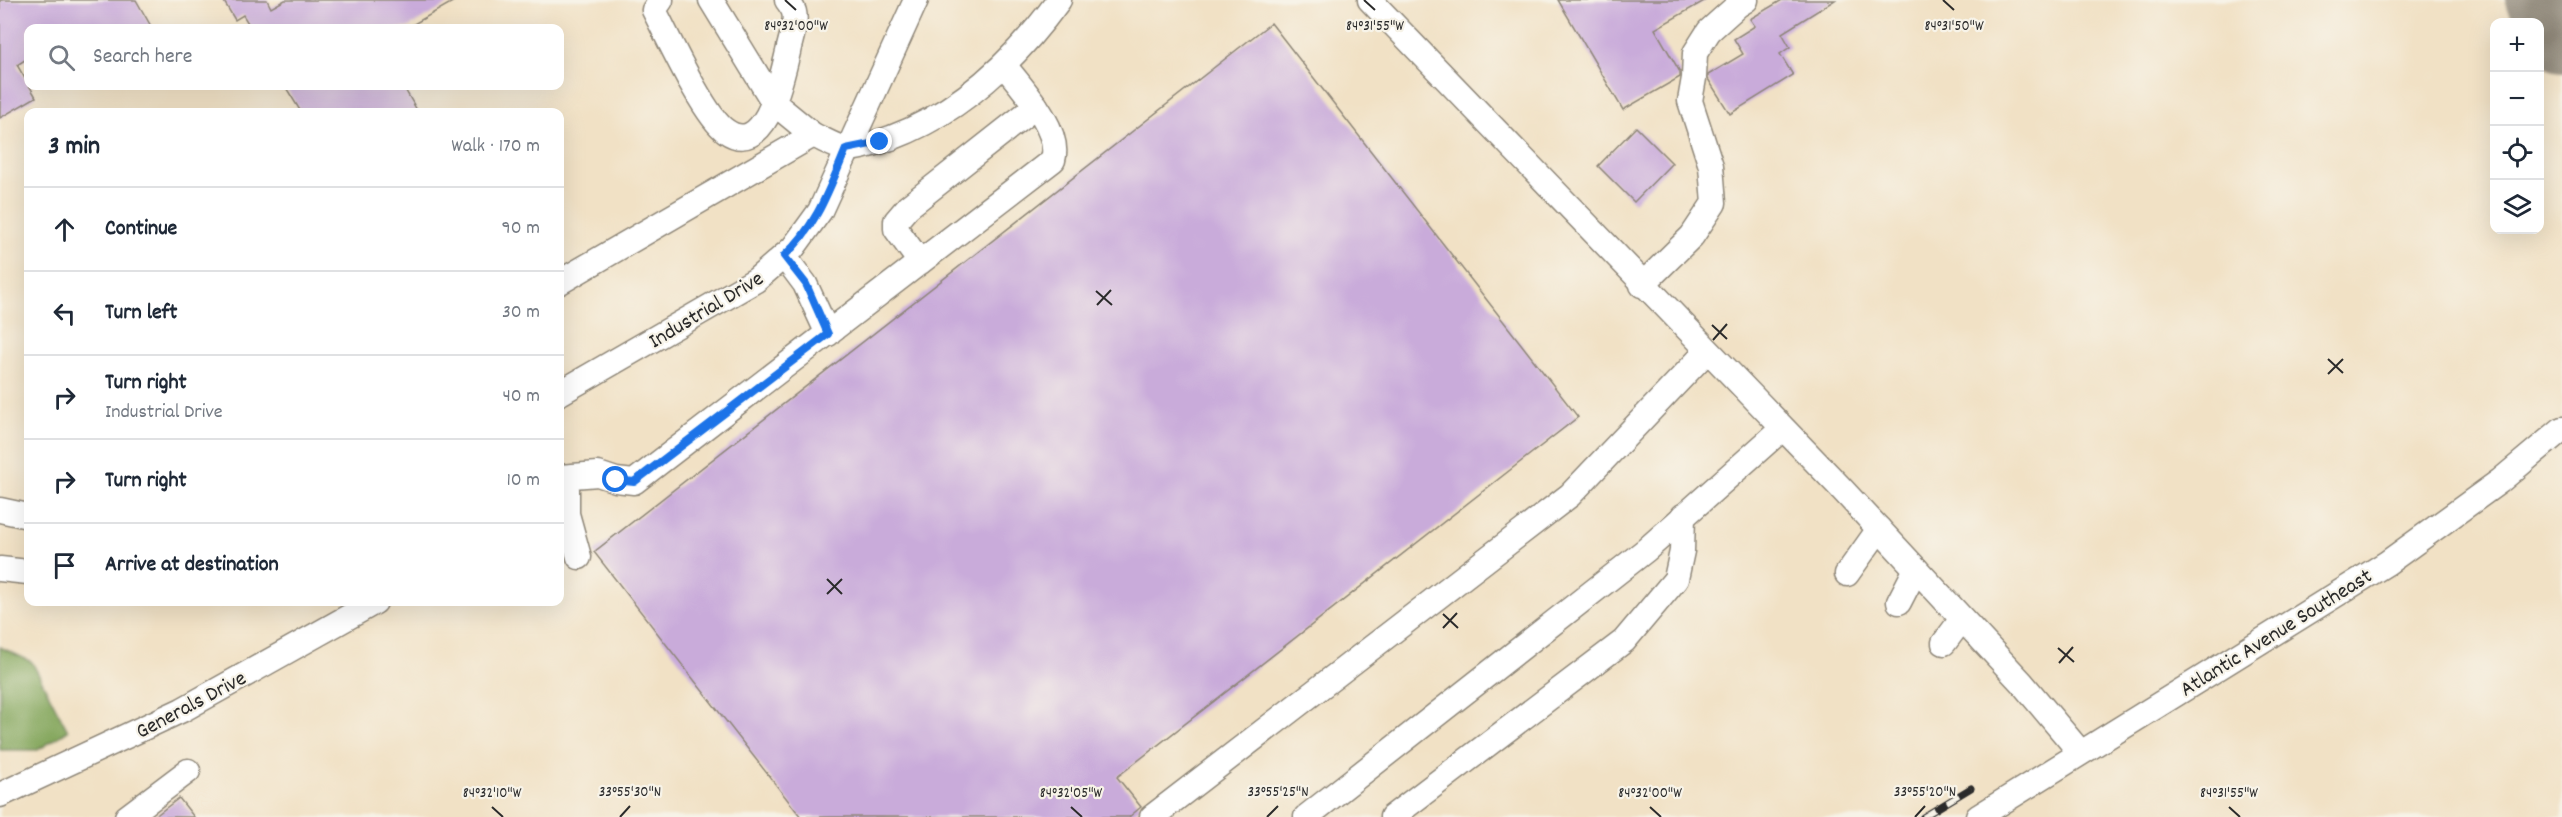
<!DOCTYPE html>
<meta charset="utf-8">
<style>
:root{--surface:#fff;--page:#f2f2f3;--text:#1f2937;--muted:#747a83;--line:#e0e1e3}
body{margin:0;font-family:Dekko,sans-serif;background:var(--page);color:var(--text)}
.controls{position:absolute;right:18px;top:18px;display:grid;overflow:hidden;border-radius:12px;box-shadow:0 6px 24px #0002}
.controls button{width:54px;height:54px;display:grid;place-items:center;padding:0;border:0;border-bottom:2px solid var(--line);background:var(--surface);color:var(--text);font:30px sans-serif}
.stop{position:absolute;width:18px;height:18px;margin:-14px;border:4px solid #1a73e8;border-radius:50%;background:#fff}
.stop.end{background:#1a73e8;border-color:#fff;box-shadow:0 2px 6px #0008}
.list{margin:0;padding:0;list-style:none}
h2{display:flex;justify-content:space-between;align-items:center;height:78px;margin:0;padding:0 24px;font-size:26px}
h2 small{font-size:20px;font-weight:400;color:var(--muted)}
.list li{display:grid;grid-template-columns:39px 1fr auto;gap:18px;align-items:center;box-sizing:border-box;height:84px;padding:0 24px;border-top:2px solid var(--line)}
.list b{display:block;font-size:22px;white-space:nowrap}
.list p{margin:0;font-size:20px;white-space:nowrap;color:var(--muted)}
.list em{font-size:20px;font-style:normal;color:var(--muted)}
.icon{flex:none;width:33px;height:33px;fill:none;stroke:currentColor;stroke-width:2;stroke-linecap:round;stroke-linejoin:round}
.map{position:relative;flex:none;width:2562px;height:817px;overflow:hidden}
.search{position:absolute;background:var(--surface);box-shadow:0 6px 24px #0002;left:24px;top:24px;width:540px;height:66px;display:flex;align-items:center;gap:15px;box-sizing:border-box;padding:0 21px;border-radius:12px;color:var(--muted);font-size:22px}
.panel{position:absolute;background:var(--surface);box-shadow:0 6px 24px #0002;left:24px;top:108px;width:540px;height:498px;border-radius:12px}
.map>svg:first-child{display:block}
.forest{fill:#83a65c;stroke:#576844;stroke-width:1.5}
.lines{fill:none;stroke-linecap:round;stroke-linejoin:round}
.taxiway{stroke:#8e8678;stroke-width:56}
.building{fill:#c9abda}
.minor-casing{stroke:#8e8678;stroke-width:27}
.minor{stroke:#fff;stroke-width:24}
.rail-casing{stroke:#2b2b2b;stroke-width:7}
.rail{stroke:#f7f3e8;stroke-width:4.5;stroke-dasharray:14;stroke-linecap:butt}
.route{stroke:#1a73e8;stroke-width:8}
.ticks{fill:none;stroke:#2b2b2b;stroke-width:2}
.labels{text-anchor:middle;stroke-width:4.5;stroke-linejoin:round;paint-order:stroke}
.street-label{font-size:22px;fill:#2b2b2b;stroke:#f7f3e8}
.ticks-label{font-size:15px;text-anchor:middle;fill:#2b2b2b;stroke:#f7f3e8;stroke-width:4.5;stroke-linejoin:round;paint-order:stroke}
</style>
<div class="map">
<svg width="2562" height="817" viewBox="0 0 2562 817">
<rect width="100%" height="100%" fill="#f7f3e8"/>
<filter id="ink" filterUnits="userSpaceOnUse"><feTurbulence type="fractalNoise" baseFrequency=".0167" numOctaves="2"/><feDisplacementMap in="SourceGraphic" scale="12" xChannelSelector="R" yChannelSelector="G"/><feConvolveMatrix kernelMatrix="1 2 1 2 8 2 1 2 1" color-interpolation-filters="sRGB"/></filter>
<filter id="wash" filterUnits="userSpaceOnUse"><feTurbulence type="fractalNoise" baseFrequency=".008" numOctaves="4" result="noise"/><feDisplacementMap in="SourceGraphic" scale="24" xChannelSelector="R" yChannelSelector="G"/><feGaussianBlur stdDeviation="1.35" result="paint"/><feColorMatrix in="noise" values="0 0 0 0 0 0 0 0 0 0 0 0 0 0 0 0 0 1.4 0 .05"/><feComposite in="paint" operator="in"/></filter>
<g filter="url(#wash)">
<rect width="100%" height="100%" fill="#f1e1c5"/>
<path class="forest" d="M0 647 32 662 68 731 38 750H0Z"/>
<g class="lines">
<path class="taxiway" d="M2534 0 2562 44"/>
</g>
<g id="blocks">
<g class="building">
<path d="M0 0H136L152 28H28V58L17 65 36 97 0 118Z"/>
<path d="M223 0H267L271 8 285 0H456L407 28H251L243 15 235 20Z"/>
<path d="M1558 0H1706L1655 29 1680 72V77L1623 110Z"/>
<path d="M1782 0H1835L1782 33 1790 47 1780 54 1793 75 1730 114 1708 79V75L1743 54 1734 39 1755 26 1750 19Z"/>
<path d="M1271 23 1578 417 1117 777 1141 807 1129 817H801L594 552Z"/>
<path d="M285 86H403L418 112H301Z"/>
<path d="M1636 127 1672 163 1634 202 1598 166Z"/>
<path d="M179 798 194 817H154Z"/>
</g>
</g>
</g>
<g filter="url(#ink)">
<use href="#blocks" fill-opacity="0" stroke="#8e8678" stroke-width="1.5"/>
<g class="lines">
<g class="minor-casing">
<g id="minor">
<path d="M661 0 654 10C668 37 704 116 726 131 766 159 782 76 788 52 790 41 797 23 794 12 793 8 789 3 787 0"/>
<path d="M711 0 774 103 813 135"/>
<path d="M1370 0 1839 486 2022 683 2080 752"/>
<path d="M784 256 805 284 828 334"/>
<path d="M920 262 896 229V221L908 207 1036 106"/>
<path d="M560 282 813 135C823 139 837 148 847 149 860 149 879 142 891 138 961 112 1016 59 1059 0"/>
<path d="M1642 285 1692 236 1714 203 1711 166 1690 101 1694 78 1695 53 1709 31 1738 5 1746 0"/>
<path d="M560 393 756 280 793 248 820 211 916 0"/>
<path d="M560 477 598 474 616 480 634 482 1053 160C1062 130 1021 87 1004 65"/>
<path d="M567 490V514L579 557"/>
<path d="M0 510 28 516"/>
<path d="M0 569 28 572"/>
<path d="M1847 574 1879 529"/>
<path d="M1899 602 1916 569"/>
<path d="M1944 643 1962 619"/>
<path d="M0 795 182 710 375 602"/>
<path d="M127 817 188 771"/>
<path d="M1152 817 1570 495 1707 351"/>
<path d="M1306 817 1646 550 1782 429"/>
<path d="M1392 817 1624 641 1676 579 1682 551 1683 516"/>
<path d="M1978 817 2387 563 2500 481 2562 429"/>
</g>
</g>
<use href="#minor" class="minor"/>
<g class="rail-casing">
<path id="rail" d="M1923 817 1971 788"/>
</g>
<use href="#rail" class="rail"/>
</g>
</g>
<g class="lines" filter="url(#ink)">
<path class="route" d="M616 480 634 482 828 334 806 284 784 256C816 228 830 187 846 149L880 142"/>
</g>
<path class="ticks" d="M785 0 796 10M1364 0 1375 10M1943 0 1954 10M1096 291 1112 305M1097 305 1111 290M1712 325 1727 339M1713 340 1727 324M2328 359 2343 373M2328 374 2343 359M827 579 842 594M827 594 842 579M1443 614 1458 628M1443 628 1457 613M2058 648 2074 662M2059 663 2073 647M492 807 503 817M1071 807 1082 817M1650 807 1661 817M2229 807 2240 817M620 817 630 806M1267 817 1278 806M1915 817 1925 806"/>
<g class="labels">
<g class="street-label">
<text transform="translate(705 308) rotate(-31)" y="8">Industrial Drive</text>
<text transform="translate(2275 631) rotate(-32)" y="8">Atlantic Avenue Southeast</text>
<text transform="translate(190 703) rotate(-28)" y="8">Generals Drive</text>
</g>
</g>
<g class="ticks-label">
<text x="796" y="30">84°32'00"W</text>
<text x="1375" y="30">84°31'55"W</text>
<text x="1954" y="30">84°31'50"W</text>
<text x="630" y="796">33°55'30"N</text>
<text x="1278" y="796">33°55'25"N</text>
<text x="1925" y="796">33°55'20"N</text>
<text x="492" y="797">84°32'10"W</text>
<text x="1071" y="797">84°32'05"W</text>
<text x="1650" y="797">84°32'00"W</text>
<text x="2229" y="797">84°31'55"W</text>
</g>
</svg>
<div class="controls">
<button>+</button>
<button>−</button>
<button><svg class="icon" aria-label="locate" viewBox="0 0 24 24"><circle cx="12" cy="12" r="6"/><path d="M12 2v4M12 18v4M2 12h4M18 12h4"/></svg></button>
<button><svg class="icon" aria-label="layers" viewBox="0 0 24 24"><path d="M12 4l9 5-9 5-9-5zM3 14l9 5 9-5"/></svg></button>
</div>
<div class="stop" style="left:616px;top:480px"></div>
<div class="stop end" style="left:880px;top:142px"></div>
<div class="search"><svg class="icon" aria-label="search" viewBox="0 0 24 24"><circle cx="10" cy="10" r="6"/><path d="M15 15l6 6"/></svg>Search here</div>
<section class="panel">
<h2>3 min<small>Walk · 170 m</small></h2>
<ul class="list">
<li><svg class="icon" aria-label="ahead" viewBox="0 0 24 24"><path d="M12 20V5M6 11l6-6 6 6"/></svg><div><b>Continue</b></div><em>90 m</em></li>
<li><svg class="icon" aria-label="left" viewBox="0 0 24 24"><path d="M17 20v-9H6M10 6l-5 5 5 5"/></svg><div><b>Turn left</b></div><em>30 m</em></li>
<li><svg class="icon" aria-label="right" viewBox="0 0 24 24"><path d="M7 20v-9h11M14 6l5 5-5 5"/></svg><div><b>Turn right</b><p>Industrial Drive</p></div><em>40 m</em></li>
<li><svg class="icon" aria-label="right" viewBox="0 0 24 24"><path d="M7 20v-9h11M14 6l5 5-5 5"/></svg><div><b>Turn right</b></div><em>10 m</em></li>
<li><svg class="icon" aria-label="arrive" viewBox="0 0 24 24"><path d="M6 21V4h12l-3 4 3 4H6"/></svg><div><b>Arrive at destination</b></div></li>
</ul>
</section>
</div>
